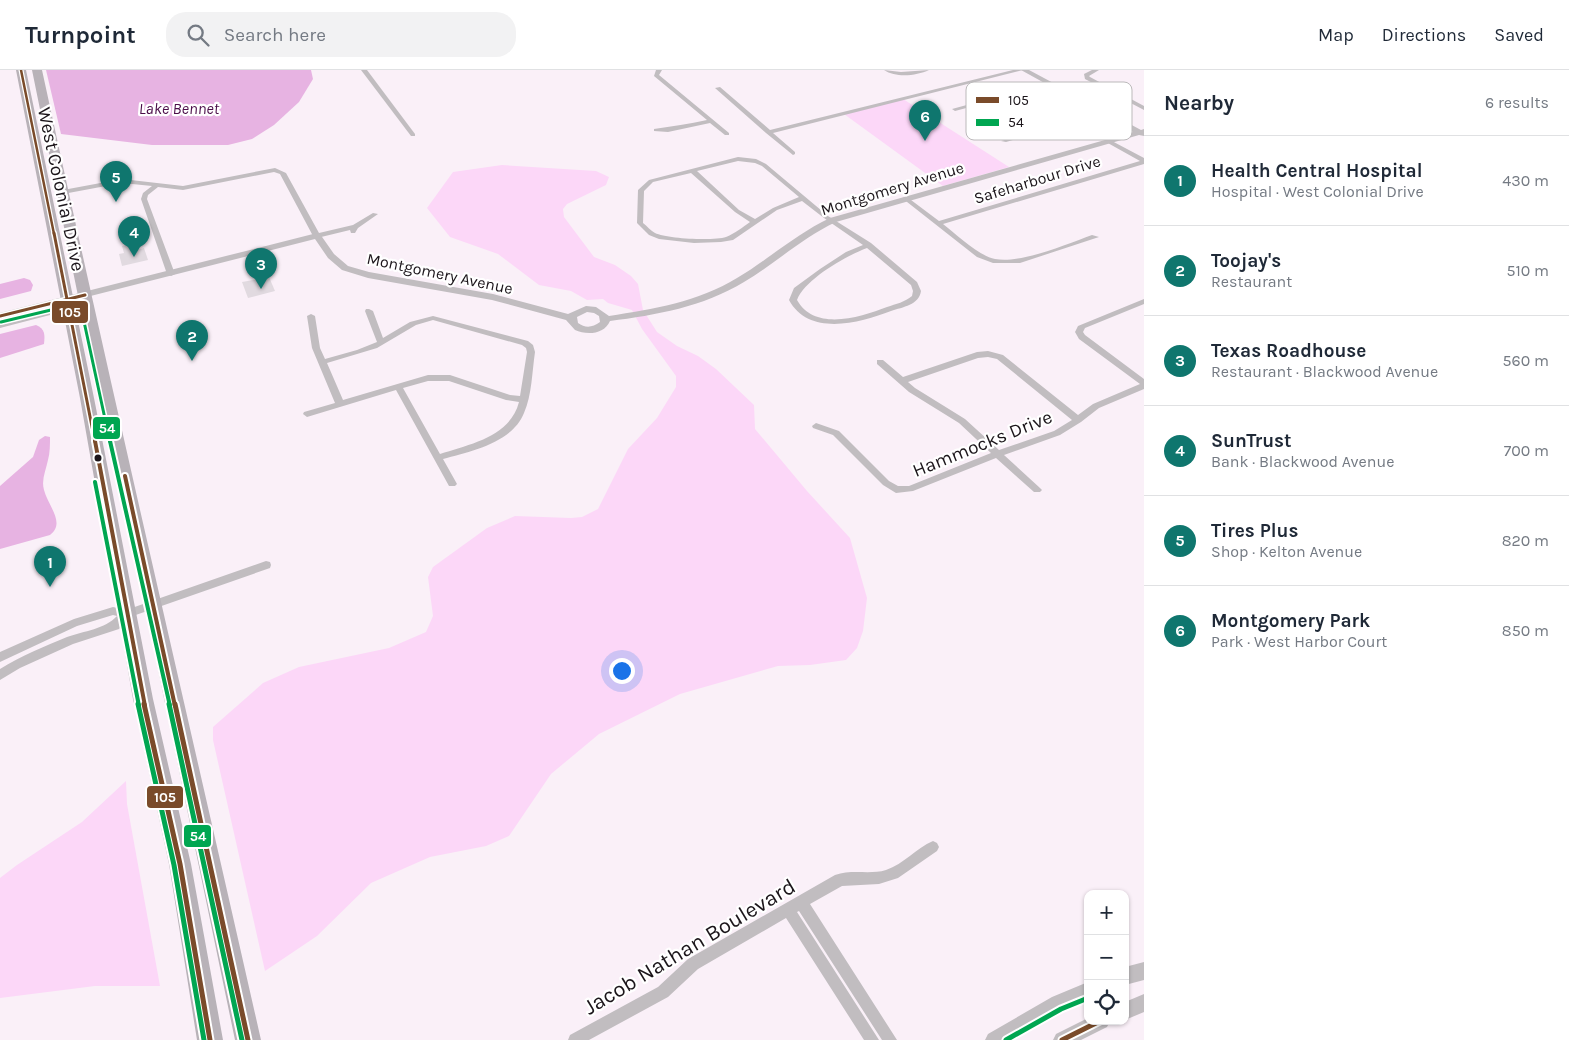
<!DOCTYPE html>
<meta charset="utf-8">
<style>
:root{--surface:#fff;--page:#f2f2f3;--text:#1f2937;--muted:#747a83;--line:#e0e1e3;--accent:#0f766e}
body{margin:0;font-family:Karla,sans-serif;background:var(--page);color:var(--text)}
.controls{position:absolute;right:15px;bottom:15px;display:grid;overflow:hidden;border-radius:10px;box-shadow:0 1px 4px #0004}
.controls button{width:45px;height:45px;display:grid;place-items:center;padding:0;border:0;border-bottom:1px solid var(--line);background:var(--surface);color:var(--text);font:25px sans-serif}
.you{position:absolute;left:621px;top:600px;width:18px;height:18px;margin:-12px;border:4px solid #fff;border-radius:50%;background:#1a73e8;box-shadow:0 0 0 8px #1a73e833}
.badge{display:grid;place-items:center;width:32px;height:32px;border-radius:50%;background:var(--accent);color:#fff;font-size:16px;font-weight:700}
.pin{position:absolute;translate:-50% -41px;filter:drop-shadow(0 1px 2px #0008)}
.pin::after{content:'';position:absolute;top:26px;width:18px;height:15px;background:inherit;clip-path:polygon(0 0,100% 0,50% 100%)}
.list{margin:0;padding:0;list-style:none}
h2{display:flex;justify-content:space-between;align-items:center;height:65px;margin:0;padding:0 20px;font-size:21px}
h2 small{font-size:16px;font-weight:400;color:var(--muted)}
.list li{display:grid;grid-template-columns:32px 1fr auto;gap:15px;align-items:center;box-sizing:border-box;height:90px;padding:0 20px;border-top:1px solid var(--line)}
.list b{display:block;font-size:19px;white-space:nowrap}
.list p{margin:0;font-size:16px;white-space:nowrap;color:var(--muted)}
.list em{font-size:16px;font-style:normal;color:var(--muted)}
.icon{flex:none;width:28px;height:28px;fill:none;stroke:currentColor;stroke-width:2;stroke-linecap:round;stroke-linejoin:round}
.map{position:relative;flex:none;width:1144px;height:970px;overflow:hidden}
header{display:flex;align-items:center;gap:30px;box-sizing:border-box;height:70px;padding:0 25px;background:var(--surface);border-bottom:1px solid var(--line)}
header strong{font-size:24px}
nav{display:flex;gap:28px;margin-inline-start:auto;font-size:18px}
.search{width:350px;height:45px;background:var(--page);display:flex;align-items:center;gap:12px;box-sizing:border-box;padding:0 18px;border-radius:20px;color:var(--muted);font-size:19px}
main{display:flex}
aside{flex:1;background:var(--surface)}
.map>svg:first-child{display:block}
.green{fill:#fcd7f8}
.water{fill:#e7b3e2}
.building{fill:#e1dae0}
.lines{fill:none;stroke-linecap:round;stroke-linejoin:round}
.minor{fill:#c1bdc0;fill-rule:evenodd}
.tertiary{fill:#c1bdc0;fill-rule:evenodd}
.trunk{fill:#b8b2b8;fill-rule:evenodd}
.bus-1-far3-casing{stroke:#fff;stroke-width:5}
.bus-1-far2-casing{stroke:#fff;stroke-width:6}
.bus-1-far1-casing{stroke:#fff;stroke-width:8}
.bus-1-casing{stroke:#fff;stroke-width:9}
.bus-2-far2-casing{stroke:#fff;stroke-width:6}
.bus-2-far1-casing{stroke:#fff;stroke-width:8}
.bus-2-casing{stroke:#fff;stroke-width:9}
.bus-1-far3{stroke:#7a4b2a;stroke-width:2.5}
.bus-1-far2{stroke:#7a4b2a;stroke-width:3}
.bus-1-far1{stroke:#7a4b2a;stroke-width:4}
.bus-1{stroke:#7a4b2a;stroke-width:5}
.bus-2-far2{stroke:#00a651;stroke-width:3}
.bus-2-far1{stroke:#00a651;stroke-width:4}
.bus-2{stroke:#00a651;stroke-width:5}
.bus-dot{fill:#1b151a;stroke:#fff;stroke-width:2}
.labels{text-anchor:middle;stroke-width:4.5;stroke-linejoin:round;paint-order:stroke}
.far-water-label{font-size:16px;font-style:italic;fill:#4a0c48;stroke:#fff}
.far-street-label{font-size:16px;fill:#1b151a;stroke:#fff}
.street-label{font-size:19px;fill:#1b151a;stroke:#fff}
.near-street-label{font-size:22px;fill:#1b151a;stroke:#fff}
.key{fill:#fff;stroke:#bbb9ba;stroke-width:1}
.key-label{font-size:14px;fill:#1b151a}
.line-badge{stroke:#fff;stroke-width:2}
.badge-label{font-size:14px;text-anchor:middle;font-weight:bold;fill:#fff}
</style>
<header>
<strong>Turnpoint</strong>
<div class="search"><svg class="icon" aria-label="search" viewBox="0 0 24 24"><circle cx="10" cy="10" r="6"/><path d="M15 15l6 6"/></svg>Search here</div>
<nav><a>Map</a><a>Directions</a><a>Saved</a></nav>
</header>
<main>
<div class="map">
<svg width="1144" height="970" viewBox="0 0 1144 970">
<rect width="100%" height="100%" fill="#faf0f8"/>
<g class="green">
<path d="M903 29 1009 97 943 116 844 44Z"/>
<path d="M502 95 596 101 609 107 606 115 567 134 563 139 564 147 594 187 615 195 631 206 638 214 643 240 657 262 677 276 698 286 716 299 754 335 755 359 807 421 850 468 867 528 863 561 857 578 846 590 810 595 778 596 680 624 599 664 551 704 509 766 486 776 430 787 371 813 317 866 265 901 213 670V657L263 613 299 597 389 578 426 562 433 546 428 507 433 497 487 458 515 446 571 448 582 447 598 439 628 379 657 348 676 317V306L642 259 632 240 608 233 603 229 587 230 571 221 539 215 498 184 450 167 427 138 453 102Z"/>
<path d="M126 711 127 734 160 916H95L0 928V808L17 795 82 752Z"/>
</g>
<g class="water">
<path d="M46 0H311L313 9 299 32 274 55 252 69 228 75H152L61 64Z"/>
<path d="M24 208 30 210 33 215 31 221 0 229V214Z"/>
<path d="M36 255C45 259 45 264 44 274L0 288V264Z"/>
<path d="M45 366 50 367C50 374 50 383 48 390 46 400 41 410 44 420 48 436 66 453 50 465L0 479V416L33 387 39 370Z"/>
</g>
<g class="building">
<path d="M135 173 137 180 144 178 148 190 122 196 119 184 124 183 122 176Z"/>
<path d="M269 207 275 221 248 228 242 212Z"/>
</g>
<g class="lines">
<g class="minor">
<path d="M361 0H367L415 64V66H411Z"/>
<path d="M656 0H662L659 5 729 63V65H725L710 53 668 62 654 61V59C672 56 689 54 707 50L654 6Z"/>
<path d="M884 0 901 2 929 0C916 6 896 8 884 0Z"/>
<path d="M1013 0H1023L773 63 795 82V84L793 85 766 63 715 18 720 17 770 60Z"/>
<path d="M1092 0H1099L1089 6 1090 7 1144 36V40L1085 9 1084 4Z"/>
<path d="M1051 12 1053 13V15L955 41 952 39Z"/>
<path d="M1103 42 1108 43 1006 72 1001 71Z"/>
<path d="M1106 70H1110L1144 88V94L943 154C956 164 979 186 995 189 1021 194 1067 174 1092 165L1099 167 1020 193H993L977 187 902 128 907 127 939 151 1140 91 1106 72Z"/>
<path d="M738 87 756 89 766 94 828 146 871 173 917 212 921 221C919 235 903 237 891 241 860 253 809 267 789 230L794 218 820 199 846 182 863 175 824 148 802 131 777 140 733 170 721 172 694 173 659 169 649 165 637 153 638 120 649 110ZM738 91 755 93 762 96 799 127 773 138 755 149 739 140 697 101ZM691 103 735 142 750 152C743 157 734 164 726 167 714 171 667 169 655 163 651 161 647 156 643 153L644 121 653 112ZM867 178 911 215 913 221 912 226C905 232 896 234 887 237 861 247 815 262 797 230 805 209 846 186 867 178Z"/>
<path d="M275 98 286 103 319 163 353 155 373 143 378 144 358 158 355 163H351L350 160 317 168 313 166 280 104 274 102 183 120 158 117 148 125 147 129 175 204 171 206 167 204 141 129 143 123 152 116 122 113 63 124 60 122 63 120 122 109 183 116Z"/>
<path d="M1144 229V234L1085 258 1083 262 1085 265 1144 309V319L1099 338 1081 352 1060 365 1004 385 1040 418 1042 420 1040 422H1034L996 388 913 421 896 423 883 415 833 365 813 358 812 356 816 353 839 361 889 411 898 416H909L991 383 959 353 909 322 877 294V290H883L903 307 977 282 988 281 1003 285 1078 345 1093 334 1140 314 1079 269 1075 262 1078 256ZM988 287 997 289 1072 350 1054 361 999 380 965 349 915 318 908 312 978 288Z"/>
<path d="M366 239H369L373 241 383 268 410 252 433 246 528 271 533 275 535 282C532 302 532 325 524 343 512 373 471 381 443 389L457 414 455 416H449L396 320 307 347 303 344 304 342 335 333 312 278 307 246 311 244 315 246 320 278 325 289 357 280 377 272 365 241ZM433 250 522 275 526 278 527 282 520 326 510 325 450 305H428L343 330 327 293 377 278 416 255ZM428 311H449L506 330 519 332C510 367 470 374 440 384L403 318Z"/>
<path d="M266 491 270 492 271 495 270 498 130 547 119 559 73 574 20 598 0 610V599C21 586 45 576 67 567 84 561 105 559 117 546L113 545 77 556 0 592V582L74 549 113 537 126 540Z"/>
<path d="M933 771 937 773 939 777 937 781 898 808 879 814 842 816 810 834 897 970H882L799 841 797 842 879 970H864L786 848 698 899 668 927 589 970H568L570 965 658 917 688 889 835 805C852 799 870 805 886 800 904 794 916 778 933 771Z"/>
</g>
<g class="tertiary">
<path d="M1021 0H1029L1141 60 1144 59V66L1139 65 836 152C802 168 776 193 744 212 703 237 656 245 610 251 604 265 586 265 575 260L566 250 492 230 368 208 342 200 328 188 315 169 0 249V243L317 163 320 164 334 184 348 196 369 202 493 224 568 244 586 236 596 237 609 246C653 239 698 232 737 208 769 189 796 164 830 148L1133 62ZM587 242 594 243 599 246 600 252C592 258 585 258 578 253L577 247Z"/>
<path d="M70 234 73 235V239L0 258V252Z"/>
<path d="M1144 892V910L1125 915V897Z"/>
<path d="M1088 912V930L1064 939 1011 970H985L988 964 1052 927Z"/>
<path d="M1144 924V942L1125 950V932Z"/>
<path d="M1088 948V951H1110L1107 957 1081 970H1053L1056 964Z"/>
</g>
<g class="trunk">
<path d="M16 0H26L94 328 153 629 191 794 223 970H197L169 794 133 629 80 328Z"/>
<path d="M32 0H42C112 324 188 647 261 970H235L133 479 98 324Z"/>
</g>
<g class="bus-1-far3-casing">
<path id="bus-1-far3" d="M21 0 54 164"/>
</g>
<g class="bus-1-far2-casing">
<g id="bus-1-far2">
<path d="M54 163 95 372"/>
<path d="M0 246 85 225"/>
</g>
</g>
<g class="bus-1-far1-casing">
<g id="bus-1-far1">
<path d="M95 371 145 636"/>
<path d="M125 406 175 636"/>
</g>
</g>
<g class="bus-1-casing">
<g id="bus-1">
<path d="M144 634 180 794 210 970"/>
<path d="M175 634 248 970"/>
<path d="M1062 970 1100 951"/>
</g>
</g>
<g class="bus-2-far2-casing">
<path id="bus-2-far2" d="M1 252 80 233 110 372"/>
</g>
<g class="bus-2-far1-casing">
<g id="bus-2-far1">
<path d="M110 371 170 636"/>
<path d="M95 412 139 636"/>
</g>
</g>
<g class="bus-2-casing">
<g id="bus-2">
<path d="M138 634 174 795 204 970"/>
<path d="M169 634 242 970"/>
<path d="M1006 970 1061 939 1088 928"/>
</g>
</g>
<use href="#bus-1-far3" class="bus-1-far3"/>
<use href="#bus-1-far2" class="bus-1-far2"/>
<use href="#bus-1-far1" class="bus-1-far1"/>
<use href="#bus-1" class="bus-1"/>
<use href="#bus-2-far2" class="bus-2-far2"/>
<use href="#bus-2-far1" class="bus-2-far1"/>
<use href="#bus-2" class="bus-2"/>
</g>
<circle class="bus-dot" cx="98" cy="388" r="4.5"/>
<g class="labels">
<g class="far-water-label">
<text x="179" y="44">Lake Bennet</text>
</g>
<g class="far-street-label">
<text transform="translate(1037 109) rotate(-17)" y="6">Safeharbour Drive</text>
<text transform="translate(892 118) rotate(-17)" y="6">Montgomery Avenue</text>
<text transform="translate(440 203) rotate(12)" y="6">Montgomery Avenue</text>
</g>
<g class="street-label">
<text transform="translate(62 119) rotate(78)" y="7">West Colonial Drive</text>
<text transform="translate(982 373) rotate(-22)" y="7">Hammocks Drive</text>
</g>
<g class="near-street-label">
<text transform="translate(689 876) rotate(-31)" y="8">Jacob Nathan Boulevard</text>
</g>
</g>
<rect x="966" y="12" width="166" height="58" rx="8" class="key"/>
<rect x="976" y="27" width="23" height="6" fill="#7a4b2a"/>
<rect x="976" y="49" width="23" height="7" fill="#00a651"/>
<g class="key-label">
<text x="1008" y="35">105</text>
<text x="1008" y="57">54</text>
</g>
<g class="line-badge">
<rect x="51" y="230" width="38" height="24" rx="5" fill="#7a4b2a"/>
<rect x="92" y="346" width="29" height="24" rx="5" fill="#00a651"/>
<rect x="146" y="715" width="38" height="24" rx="5" fill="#7a4b2a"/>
<rect x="183" y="754" width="29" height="24" rx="5" fill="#00a651"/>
</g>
<g class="badge-label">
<text x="70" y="247">105</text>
<text x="107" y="363">54</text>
<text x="165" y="732">105</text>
<text x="198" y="771">54</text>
</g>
</svg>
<div class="controls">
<button>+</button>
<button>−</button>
<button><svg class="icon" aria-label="locate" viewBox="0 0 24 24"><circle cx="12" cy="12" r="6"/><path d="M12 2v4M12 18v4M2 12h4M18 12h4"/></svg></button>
</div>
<div class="you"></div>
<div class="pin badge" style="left:50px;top:517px">1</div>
<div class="pin badge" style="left:192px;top:291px">2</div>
<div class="pin badge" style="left:261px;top:219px">3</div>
<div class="pin badge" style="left:134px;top:187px">4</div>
<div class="pin badge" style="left:116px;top:132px">5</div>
<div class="pin badge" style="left:925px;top:71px">6</div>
</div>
<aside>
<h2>Nearby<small>6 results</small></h2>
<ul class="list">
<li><span class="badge">1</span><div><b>Health Central Hospital</b><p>Hospital · West Colonial Drive</p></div><em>430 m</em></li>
<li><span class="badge">2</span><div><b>Toojay's</b><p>Restaurant</p></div><em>510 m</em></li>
<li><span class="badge">3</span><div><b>Texas Roadhouse</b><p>Restaurant · Blackwood Avenue</p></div><em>560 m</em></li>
<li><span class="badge">4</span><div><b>SunTrust</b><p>Bank · Blackwood Avenue</p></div><em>700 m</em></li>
<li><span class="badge">5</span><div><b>Tires Plus</b><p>Shop · Kelton Avenue</p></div><em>820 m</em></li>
<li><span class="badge">6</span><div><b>Montgomery Park</b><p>Park · West Harbor Court</p></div><em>850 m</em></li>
</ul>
</aside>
</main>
